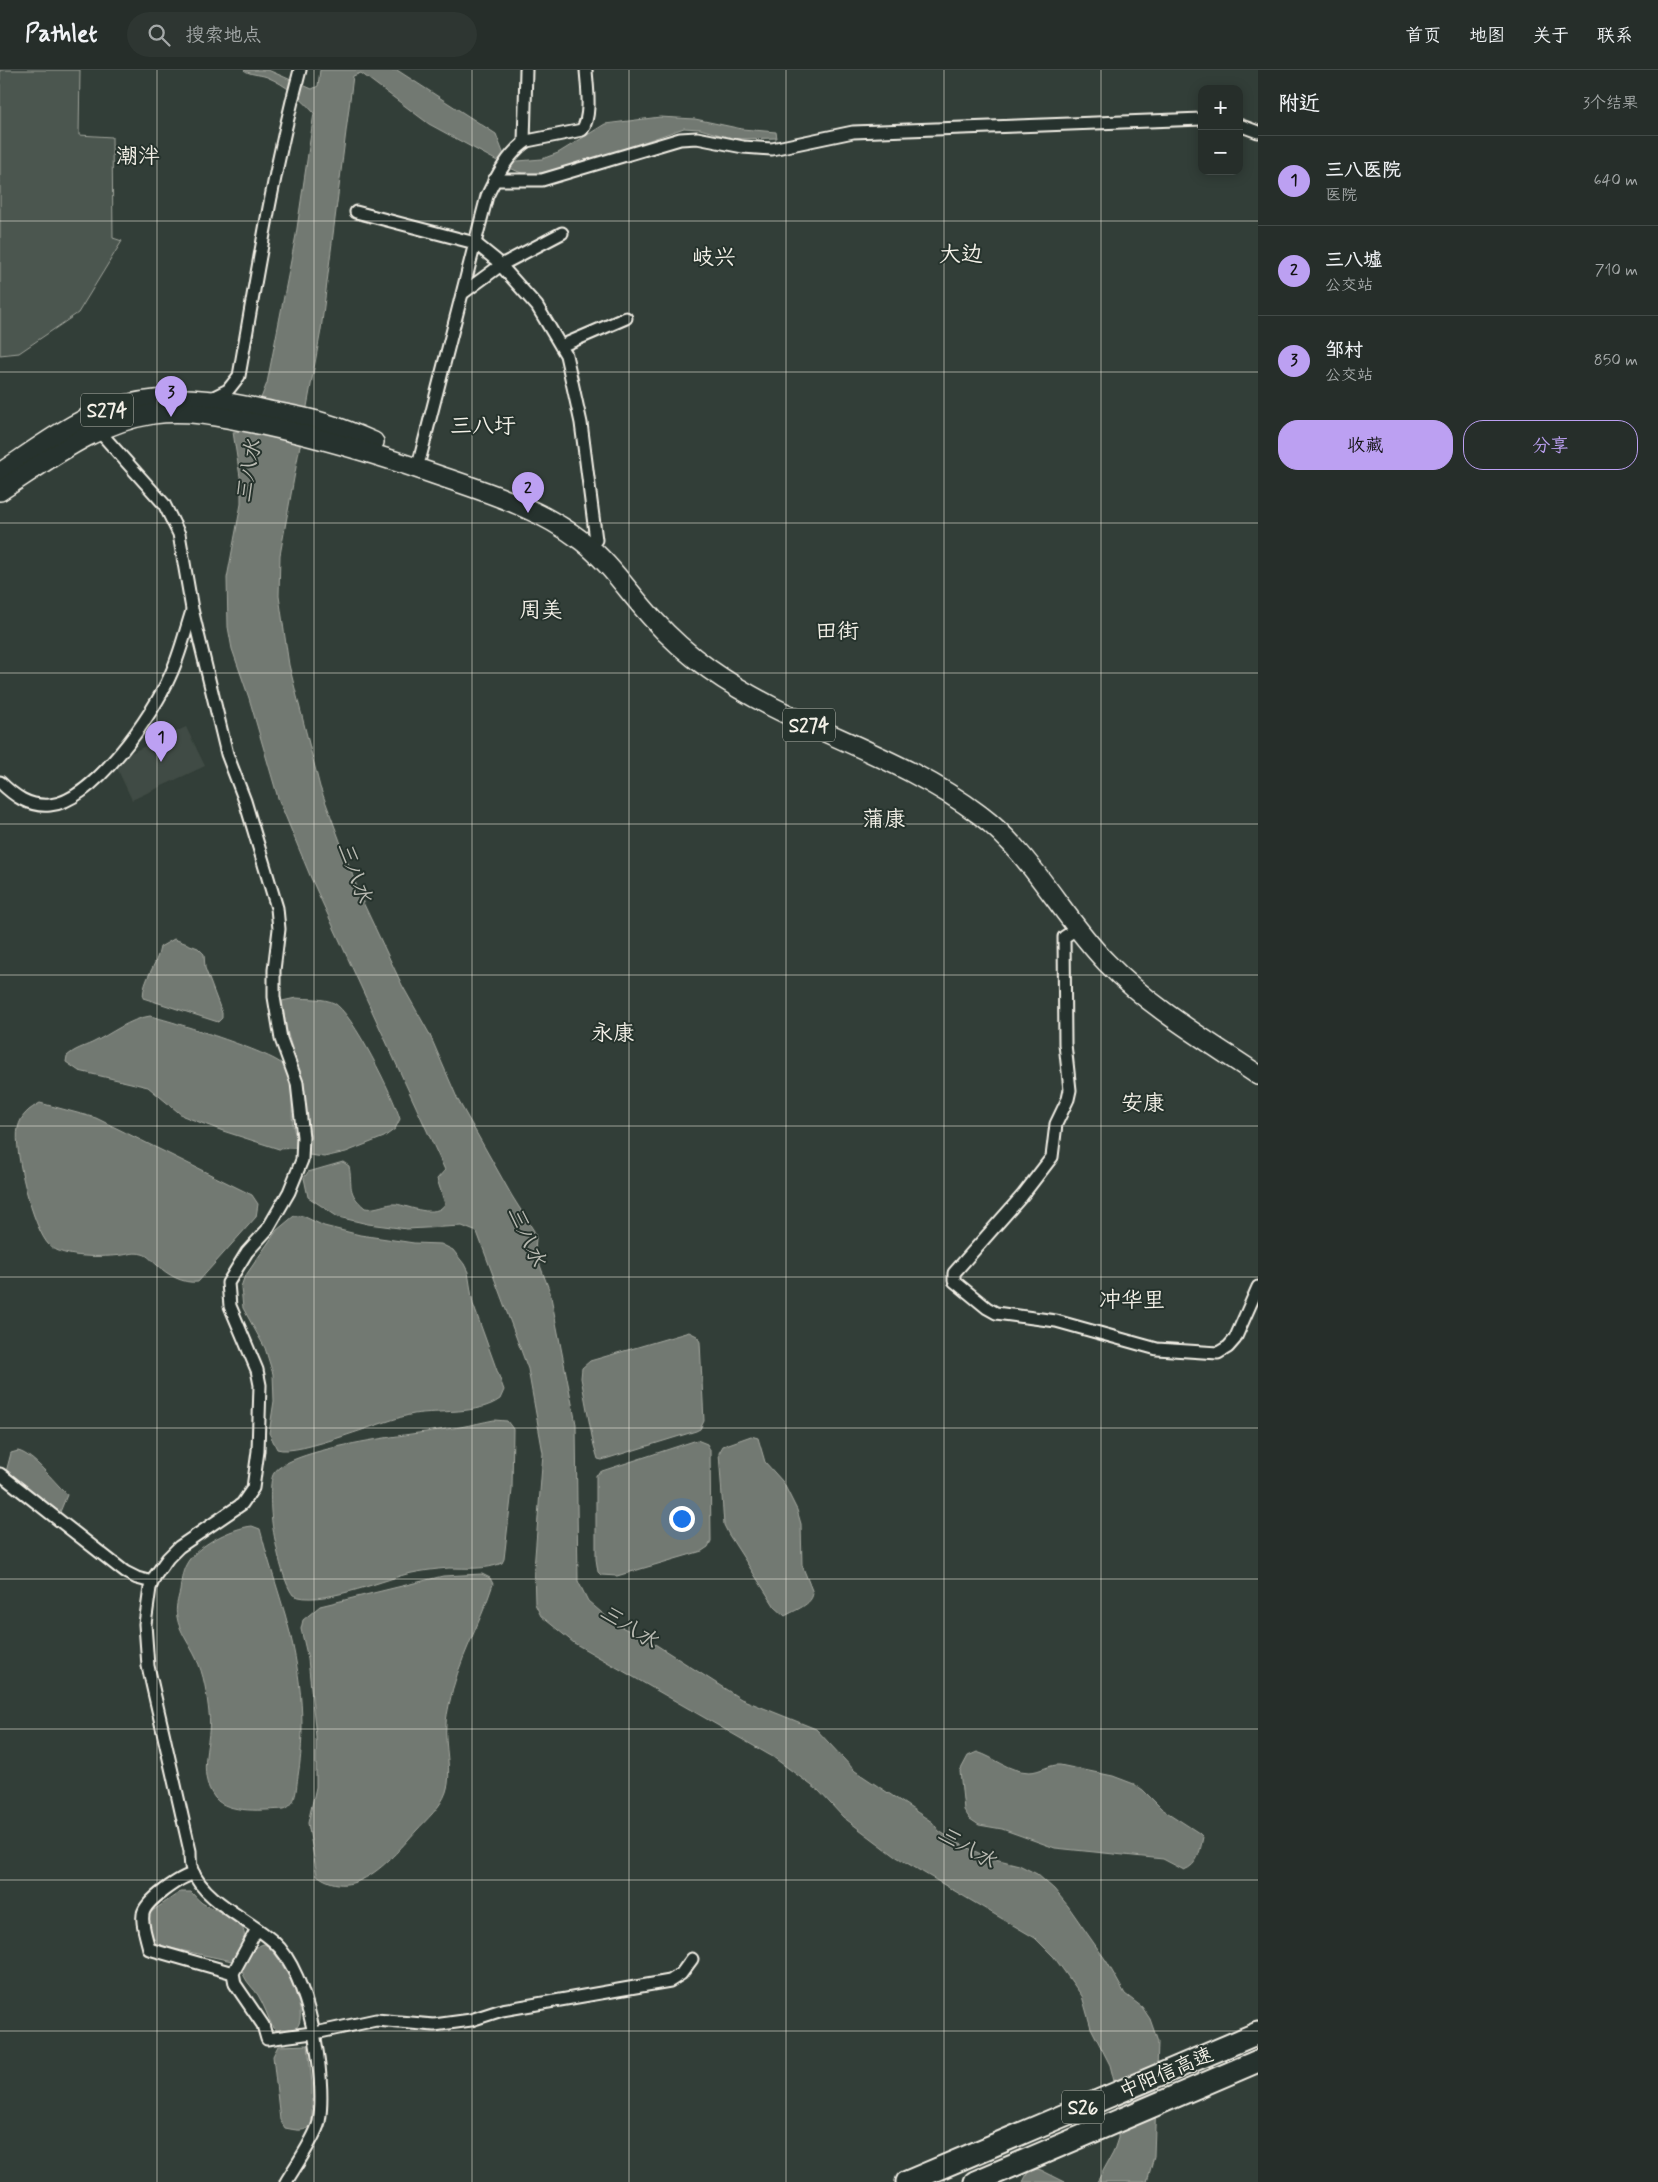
<!DOCTYPE html>
<html lang="zh">
<meta charset="utf-8">
<style>
:root{--surface:#262e2a;--page:#2e3632;--text:#f1f3f6;--muted:#a4a8a8;--line:#424a47;--accent:#bca0f2}
body{margin:0;font-family:Mynerve,"LXGW WenKai TC",sans-serif;background:var(--page);color:var(--text)}
.controls{position:absolute;right:15px;top:15px;display:grid;overflow:hidden;border-radius:10px;box-shadow:0 2px 12px #0003}
.controls button{width:45px;height:45px;display:grid;place-items:center;padding:0;border:0;border-bottom:1px solid var(--line);background:var(--surface);color:var(--text);font:25px sans-serif}
.you{position:absolute;left:681px;top:1448px;width:18px;height:18px;margin:-12px;border:4px solid #fff;border-radius:50%;background:#1a73e8;box-shadow:0 0 0 8px #1a73e833}
.badge{display:grid;place-items:center;width:32px;height:32px;border-radius:50%;background:var(--accent);color:#111;font-size:16px;font-weight:700}
.pin{position:absolute;translate:-50% -41px;filter:drop-shadow(0 1px 2px #0008)}
.pin::after{content:'';position:absolute;top:26px;width:18px;height:15px;background:inherit;clip-path:polygon(0 0,100% 0,50% 100%)}
.list{margin:0;padding:0;list-style:none}
h2{display:flex;justify-content:space-between;align-items:center;height:65px;margin:0;padding:0 20px;font-size:21px}
h2 small{font-size:16px;font-weight:400;color:var(--muted)}
.list li{display:grid;grid-template-columns:32px 1fr auto;gap:15px;align-items:center;box-sizing:border-box;height:90px;padding:0 20px;border-top:1px solid var(--line)}
.list b{display:block;font-size:19px;white-space:nowrap}
.list p{margin:0;font-size:16px;white-space:nowrap;color:var(--muted)}
.list em{font-size:16px;font-style:normal;color:var(--muted)}
.actions{display:flex;gap:10px;padding:15px 20px}
.actions a{flex:1;padding:11px 0;border:1px solid var(--accent);border-radius:20px;text-align:center;font-size:18px;color:var(--accent)}
.actions .main{background:var(--accent);color:#111}
.icon{flex:none;width:28px;height:28px;fill:none;stroke:currentColor;stroke-width:2;stroke-linecap:round;stroke-linejoin:round}
.map{position:relative;flex:none;width:1258px;height:2112px;overflow:hidden}
header{display:flex;align-items:center;gap:30px;box-sizing:border-box;height:70px;padding:0 25px;background:var(--surface);border-bottom:1px solid var(--line)}
header strong{font-size:24px}
nav{display:flex;gap:28px;margin-inline-start:auto;font-size:18px}
.search{width:350px;height:45px;background:var(--page);display:flex;align-items:center;gap:12px;box-sizing:border-box;padding:0 18px;border-radius:28px;color:var(--muted);font-size:19px}
main{display:flex}
aside{flex:1;background:var(--surface)}
.map>svg:first-child{display:block}
.built{fill:#404b44}
.green{fill:#4c564f;stroke:#a0a49c}
.water{fill:#727972;stroke:#a6a9a1}
.lines{fill:none;stroke-linecap:round;stroke-linejoin:round}
.street-casing{stroke:#f4f1e8;stroke-width:15}
.primary-casing{stroke:#f4f1e8;stroke-width:22}
.highway-casing{stroke:#f4f1e8;stroke-width:25}
.street{stroke:#26332d;stroke-width:11}
.primary{stroke:#26332d;stroke-width:19}
.highway{stroke:#26332d;stroke-width:21}
.grid{fill:none;stroke:#f4f1e8;stroke-width:1;stroke-opacity:0.55}
.labels{text-anchor:middle;stroke-width:4;stroke-linejoin:round;paint-order:stroke}
.shield{fill:#26332d;stroke:#b6b8b0;stroke-width:1}
.shield-label{font-size:19px;font-weight:bold;fill:#f4f1e8}
.street-label{font-size:20px;fill:#f4f1e8;stroke:#26332d}
.water-label{font-size:21px;font-style:italic;fill:#babbb3;stroke:#26332d}
.quarter-label{font-size:22px;fill:#f4f1e8;stroke:#26332d}
</style>
<header>
<strong>Pathlet</strong>
<div class="search"><svg class="icon" aria-label="search" viewBox="0 0 24 24"><circle cx="10" cy="10" r="6"/><path d="M15 15l6 6"/></svg>搜索地点</div>
<nav><a>首页</a><a>地图</a><a>关于</a><a>联系</a></nav>
</header>
<main>
<div class="map">
<svg width="1258" height="2112" viewBox="0 0 1258 2112">
<rect width="100%" height="100%" fill="#323e38"/>
<filter id="ink" filterUnits="userSpaceOnUse"><feTurbulence type="fractalNoise" baseFrequency=".02" numOctaves="2"/><feDisplacementMap in="SourceGraphic" scale="10" xChannelSelector="R" yChannelSelector="G"/><feConvolveMatrix kernelMatrix="1 2 1 2 8 2 1 2 1" color-interpolation-filters="sRGB"/></filter>
<g filter="url(#ink)">
<path class="built" d="M186 657 205 696 132 730 117 698 120 688Z"/>
<path class="green" d="M0 0H80L79 65 112 67 113 168 122 171 78 243 19 283 0 285Z"/>
<g class="water">
<path d="M244 0H268L312 19 318 16 320 0H397L496 64 504 85 518 91 542 89 558 83 605 54 660 47 695 49 742 59 776 62 777 68 734 69 700 59 684 58 604 86 545 102 526 105 512 99 429 54 361 3 353 6 321 260 280 485 279 526 289 595 320 717 361 828 402 915 429 963 458 1030 512 1126 534 1161 536 1168 535 1182 550 1222 576 1354 578 1511 588 1531 615 1554 647 1569 741 1629 816 1659 855 1701 932 1752 939 1761 956 1772 987 1787 1019 1795 1037 1804 1054 1819 1068 1836 1107 1892 1125 1924 1142 1937 1150 1949 1158 1972 1154 2086 1147 2112H1097L1113 2083 1118 2068 1119 2031 1110 1995 1091 1958 1082 1926 1054 1887 1035 1868 895 1786 843 1747 819 1721 773 1687 574 1573 541 1546 535 1534 534 1499 543 1383 528 1299 477 1162 462 1156 407 1159 368 1154 338 1147 308 1127 304 1108 308 1102 343 1092 349 1096C353 1116 346 1122 365 1138 376 1140 386 1133 396 1134 409 1136 436 1149 445 1134L437 1109 445 1100 311 808 278 728 249 628 232 579 228 557 227 508 241 434V413L233 362 248 361 267 313 296 165 314 43C301 28 286 15 267 7 259 4 250 5 244 0Z"/>
<path d="M174 869 198 878 204 884 205 898 222 943V948L218 952 143 928C143 908 157 896 160 877Z"/>
<path d="M296 928C307 929 324 928 334 933 352 942 394 1027 400 1049L395 1059 384 1067 346 1082 324 1087 309 1085 305 1021 287 961 282 931Z"/>
<path d="M150 946C169 950 273 983 283 995 297 1011 290 1036 293 1055 294 1063 298 1070 297 1078L279 1079 223 1061 183 1046 148 1017 79 1001 66 992 67 986C75 979 83 977 92 973 111 964 129 949 150 946Z"/>
<path d="M40 1033 96 1048 252 1125 258 1134 256 1147 198 1212C183 1214 168 1205 157 1195 152 1191 148 1185 142 1184 135 1182 129 1184 123 1185 104 1187 63 1189 49 1175 33 1159 13 1079 18 1058 21 1045 29 1039 40 1033Z"/>
<path d="M294 1146H303L324 1156 360 1165 414 1173 441 1174 453 1180 464 1194 468 1202 473 1234 504 1320 500 1329C478 1345 439 1340 414 1344 385 1349 299 1387 277 1379L269 1363 274 1331 273 1304 265 1278 243 1238 241 1217 244 1208 277 1160Z"/>
<path d="M689 1262 697 1266 700 1272 704 1351 700 1359 696 1361 602 1390 598 1389 593 1372 581 1308 582 1298 590 1291Z"/>
<path d="M494 1350 507 1351 513 1359 512 1420 504 1489 502 1493C486 1500 466 1498 449 1498 436 1499 420 1501 407 1504 381 1511 317 1537 293 1525 283 1512 276 1476 273 1459 271 1449 268 1411 274 1403 292 1376 425 1363 460 1357 472 1355 483 1352 494 1350Z"/>
<path d="M751 1366 758 1368 765 1392 783 1412 797 1440 801 1454 802 1495 813 1523C812 1535 795 1540 785 1546L775 1537 729 1465 724 1455 719 1383 723 1376Z"/>
<path d="M697 1370 707 1374 710 1380 711 1471 708 1477 702 1481 617 1506 601 1505 598 1502 596 1489V1405L602 1401Z"/>
<path d="M18 1381C34 1385 53 1411 66 1423L67 1425 60 1442 6 1402 11 1383Z"/>
<path d="M252 1456 260 1459C267 1488 277 1516 285 1544 300 1597 307 1652 298 1706 296 1718 297 1735 284 1739 265 1740 228 1744 215 1728 195 1702 213 1671 209 1643 207 1625 204 1604 196 1588 190 1575 179 1561 177 1547 175 1538 178 1529 180 1521 181 1513 182 1502 186 1495 195 1476 232 1458 252 1456Z"/>
<path d="M482 1504 490 1508 493 1514C480 1555 457 1592 449 1635 448 1641 446 1648 446 1654 444 1674 453 1704 446 1722 441 1737 427 1749 416 1761 392 1788 355 1834 317 1805L308 1753 316 1717V1667L308 1589 301 1559 303 1550 320 1536 443 1506Z"/>
<path d="M977 1682C996 1688 1007 1701 1029 1702 1040 1702 1050 1694 1060 1695L1113 1706 1134 1714 1143 1720 1162 1739 1199 1763 1203 1767C1200 1781 1198 1795 1184 1800L1163 1789 1055 1778 1002 1759 979 1755 970 1749 964 1740 960 1701 968 1686Z"/>
<path d="M180 1822H191C195 1826 198 1830 202 1833 218 1843 254 1850 242 1875 239 1881 237 1887 232 1891L156 1875 146 1850 148 1844Z"/>
<path d="M264 1874C280 1881 312 1945 296 1958 291 1962 282 1961 276 1960L273 1958C268 1947 264 1935 258 1925 254 1919 247 1913 244 1906 237 1894 253 1876 264 1874Z"/>
<path d="M308 1975 312 2014V2054C305 2063 296 2060 285 2058L280 2050 273 1986 278 1976Z"/>
<path d="M1037 2099 1041 2100 1065 2112H1023L1028 2102Z"/>
</g>
<g class="lines">
<g class="street-casing">
<g id="street">
<path d="M1239 55 1258 62"/>
<path d="M524 72 526 0"/>
<path d="M494 110H542L680 69 697 68 743 77 772 79 853 62 1202 49"/>
<path d="M356 142 475 173 496 190 537 236 566 285 581 353 596 470"/>
<path d="M463 223 501 195 562 163"/>
<path d="M561 276 626 248"/>
<path d="M210 329 228 320 239 306C257 204 273 101 300 0"/>
<path d="M98 360 164 434 179 464 192 539 227 684 245 731 277 838 279 859 274 900V927L281 969 297 1013 303 1067 302 1090 289 1122 267 1160 247 1182 228 1213 230 1236 257 1300 260 1315 258 1381 253 1418 242 1434 179 1477 168 1488 155 1506 150 1518 145 1554 148 1596 190 1781C190 1787 190 1795 192 1800 204 1831 250 1850 274 1872 309 1903 327 2008 319 2052 315 2068 295 2097 286 2112"/>
<path d="M420 388 487 126C496 107 509 82 527 71L582 60C592 45 587 17 586 0"/>
<path d="M0 712C14 726 29 737 50 735 94 731 154 643 170 606 180 585 185 562 192 541"/>
<path d="M1078 858 1064 867 1065 974 1070 1020 1068 1029 1056 1054 1052 1087 1022 1126 954 1203V1211L987 1238 996 1243 1056 1251 1157 1279 1218 1283 1228 1277 1235 1269 1258 1217"/>
<path d="M0 1404 125 1502 137 1508 152 1512"/>
<path d="M194 1804C181 1806 145 1831 143 1844 141 1854 147 1869 149 1879L233 1903"/>
<path d="M257 1859 233 1903 235 1914 263 1955 267 1969 320 1962 376 1950 434 1955 471 1950 502 1940 670 1911 681 1904 692 1889"/>
</g>
</g>
<g class="primary-casing">
<g id="primary">
<path d="M0 403C29 384 72 352 104 341 159 322 210 328 265 340 284 344 305 347 324 353 341 358 358 365 374 372"/>
<path d="M0 421C50 389 94 353 153 344 189 339 223 347 258 354 318 367 373 383 431 403 483 421 538 437 582 471 610 493 629 523 653 549 669 567 688 584 709 599 793 659 897 682 980 745 1032 784 1062 847 1107 893 1151 938 1206 970 1258 1005"/>
</g>
</g>
<g class="highway-casing">
<g id="highway">
<path d="M907 2112 1258 1963"/>
<path d="M975 2112 1258 1991"/>
</g>
</g>
<use href="#street" class="street"/>
<use href="#primary" class="primary"/>
<use href="#highway" class="highway"/>
</g>
</g>
<path class="grid" d="M157 0V2112M314 0V2112M472 0V2112M629 0V2112M786 0V2112M944 0V2112M1101 0V2112M0 151H1258M0 302H1258M0 453H1258M0 603H1258M0 754H1258M0 905H1258M0 1056H1258M0 1207H1258M0 1358H1258M0 1509H1258M0 1659H1258M0 1810H1258M0 1961H1258"/>
<g class="labels">
<g class="shield">
<rect x="81" y="323.5" width="52" height="33" rx="4"/>
<rect x="783" y="638.5" width="52" height="33" rx="4"/>
<rect x="1062" y="2020.5" width="42" height="33" rx="4"/>
</g>
<g class="shield-label">
<text x="107" y="347">S274</text>
<text x="809" y="662">S274</text>
<text x="1083" y="2044">S26</text>
</g>
<g class="street-label">
<text transform="translate(1166 2002) rotate(-23)" y="7">中阳信高速</text>
</g>
<g class="water-label">
<text transform="translate(248 401) rotate(-80)" y="7">三八水</text>
<text transform="translate(355 802) rotate(70)" y="7">三八水</text>
<text transform="translate(527 1166) rotate(66)" y="7">三八水</text>
<text transform="translate(629 1556) rotate(32)" y="7">三八水</text>
<text transform="translate(967 1777) rotate(30)" y="7">三八水</text>
</g>
<g class="quarter-label">
<text x="138" y="93">潮泮</text>
<text x="961" y="191">大边</text>
<text x="714" y="194">岐兴</text>
<text x="483" y="363">三八圩</text>
<text x="541" y="547">周美</text>
<text x="837" y="568">田街</text>
<text x="884" y="756">蒲康</text>
<text x="613" y="970">永康</text>
<text x="1143" y="1040">安康</text>
<text x="1132" y="1237">冲华里</text>
</g>
</g>
</svg>
<div class="controls">
<button>+</button>
<button>−</button>
</div>
<div class="you"></div>
<div class="pin badge" style="left:161px;top:692px">1</div>
<div class="pin badge" style="left:528px;top:443px">2</div>
<div class="pin badge" style="left:171px;top:347px">3</div>
</div>
<aside>
<h2>附近<small>3个结果</small></h2>
<ul class="list">
<li><span class="badge">1</span><div><b>三八医院</b><p>医院</p></div><em>640 m</em></li>
<li><span class="badge">2</span><div><b>三八墟</b><p>公交站</p></div><em>710 m</em></li>
<li><span class="badge">3</span><div><b>邹村</b><p>公交站</p></div><em>850 m</em></li>
</ul>
<div class="actions"><a class="main">收藏</a><a>分享</a></div>
</aside>
</main>
